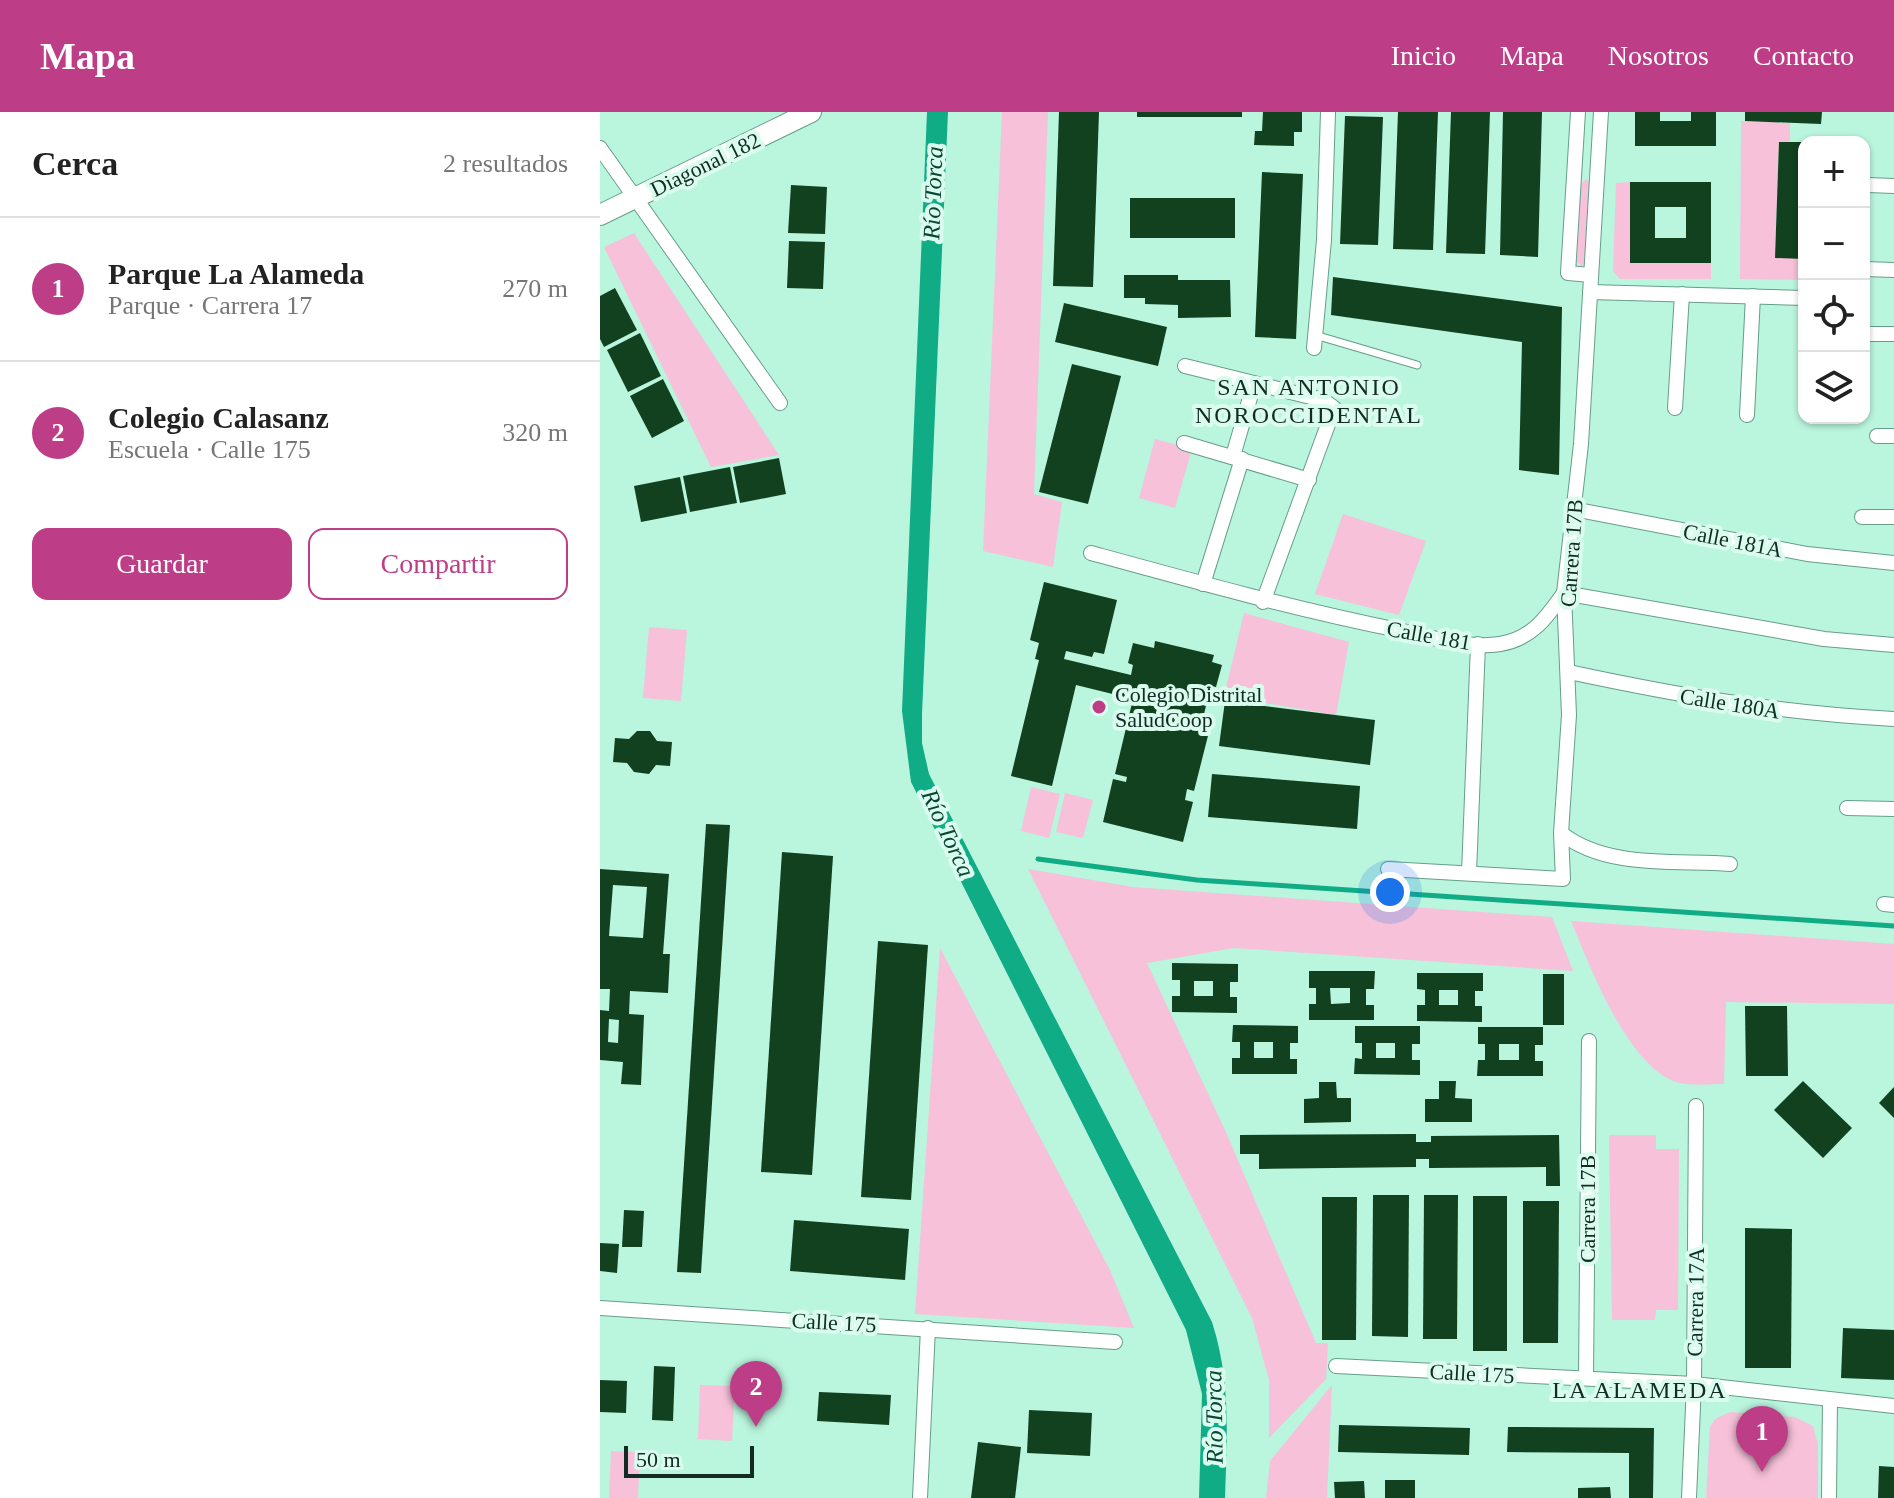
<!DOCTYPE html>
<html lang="es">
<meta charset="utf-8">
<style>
:root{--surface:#fff;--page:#f2f2f2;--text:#222;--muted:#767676;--line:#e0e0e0;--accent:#be3d87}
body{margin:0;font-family:Georgia,serif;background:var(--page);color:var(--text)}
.controls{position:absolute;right:24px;top:24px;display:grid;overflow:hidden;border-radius:16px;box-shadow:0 2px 6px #0004}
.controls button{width:72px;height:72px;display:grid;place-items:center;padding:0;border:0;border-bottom:2px solid var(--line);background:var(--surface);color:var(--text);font:40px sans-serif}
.scale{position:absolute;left:24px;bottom:20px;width:130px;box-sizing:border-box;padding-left:8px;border:4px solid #132b23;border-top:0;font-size:22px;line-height:28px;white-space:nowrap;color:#132b23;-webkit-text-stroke:6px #d9fcee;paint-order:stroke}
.you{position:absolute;left:790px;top:780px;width:28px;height:28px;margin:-20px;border:6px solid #fff;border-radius:50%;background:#1a73e8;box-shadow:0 0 0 12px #1a73e833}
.badge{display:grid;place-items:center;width:52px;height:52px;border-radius:50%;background:var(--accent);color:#fff;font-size:26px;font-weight:700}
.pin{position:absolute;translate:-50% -66px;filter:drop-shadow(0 2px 4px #0008)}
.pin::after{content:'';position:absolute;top:42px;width:28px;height:24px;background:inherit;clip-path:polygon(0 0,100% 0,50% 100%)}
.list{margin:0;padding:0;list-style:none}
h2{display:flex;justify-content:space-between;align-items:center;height:104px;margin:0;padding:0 32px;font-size:34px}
h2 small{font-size:26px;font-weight:400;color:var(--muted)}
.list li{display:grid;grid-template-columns:52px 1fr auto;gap:24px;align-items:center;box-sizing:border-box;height:144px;padding:0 32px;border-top:2px solid var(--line)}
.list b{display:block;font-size:30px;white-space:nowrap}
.list p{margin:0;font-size:26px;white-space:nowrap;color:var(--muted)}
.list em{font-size:26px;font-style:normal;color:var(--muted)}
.actions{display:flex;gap:16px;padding:24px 32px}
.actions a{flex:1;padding:18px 0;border:2px solid var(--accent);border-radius:16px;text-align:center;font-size:28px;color:var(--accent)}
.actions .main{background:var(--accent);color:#fff}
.icon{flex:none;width:44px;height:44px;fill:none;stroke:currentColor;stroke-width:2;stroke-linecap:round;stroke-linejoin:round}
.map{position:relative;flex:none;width:1294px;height:1386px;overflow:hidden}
header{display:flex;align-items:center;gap:48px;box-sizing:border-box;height:112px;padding:0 40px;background:var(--accent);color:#fff}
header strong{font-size:38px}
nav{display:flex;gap:44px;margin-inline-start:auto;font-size:28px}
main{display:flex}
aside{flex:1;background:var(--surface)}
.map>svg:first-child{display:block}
.green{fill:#f6c1d9}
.water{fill:#0fac86}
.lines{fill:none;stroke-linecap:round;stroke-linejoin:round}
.stream{stroke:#0fac86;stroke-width:5}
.building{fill:#12411f;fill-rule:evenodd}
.lane-casing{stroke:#669e89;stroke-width:9}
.street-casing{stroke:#669e89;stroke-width:16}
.secondary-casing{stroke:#669e89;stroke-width:22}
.lane{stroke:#fff;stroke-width:7}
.street{stroke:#fff;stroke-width:14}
.secondary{stroke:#fff;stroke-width:20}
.poi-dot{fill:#be3d87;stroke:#d9fcee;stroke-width:3}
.labels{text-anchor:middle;stroke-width:8;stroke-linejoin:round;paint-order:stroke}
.street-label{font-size:22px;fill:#132b23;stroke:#d9fcee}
.poi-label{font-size:22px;fill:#132b23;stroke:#d9fcee;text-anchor:start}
.water-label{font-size:24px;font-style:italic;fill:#0b4535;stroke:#d9fcee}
.neighbourhood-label{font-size:24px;letter-spacing:2px;fill:#132b23;stroke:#d9fcee}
</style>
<header>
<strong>Mapa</strong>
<nav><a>Inicio</a><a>Mapa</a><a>Nosotros</a><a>Contacto</a></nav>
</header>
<main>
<aside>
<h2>Cerca<small>2 resultados</small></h2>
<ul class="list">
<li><span class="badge">1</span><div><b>Parque La Alameda</b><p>Parque · Carrera 17</p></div><em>270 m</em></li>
<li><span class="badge">2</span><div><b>Colegio Calasanz</b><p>Escuela · Calle 175</p></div><em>320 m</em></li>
</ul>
<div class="actions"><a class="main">Guardar</a><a>Compartir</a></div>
</aside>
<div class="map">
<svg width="1294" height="1386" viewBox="0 0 1294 1386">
<rect width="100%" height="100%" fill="#baf5de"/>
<g class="green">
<path d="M402 0H448L434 382 462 390 453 455 383 439Z"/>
<path d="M1141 9 1190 11V30H1179L1175 145 1204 147V168L1140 167Z"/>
<path d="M986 67 991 72 986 150 982 154 977 150 981 72Z"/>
<path d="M1030 70V151H1111V167H1020L1013 159 1016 71Z"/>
<path d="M34 121 179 343 111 355 4 135Z"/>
<path d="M555 327 592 337 575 396 539 386Z"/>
<path d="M743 402 826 429 799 503 715 482Z"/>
<path d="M644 501 749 530 736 603 624 584Z"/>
<path d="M49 515 87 518 81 589 43 586Z"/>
<path d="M431 675 460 682 449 726 421 719Z"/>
<path d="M465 681 493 688 483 726 456 720Z"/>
<path d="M428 757 533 775 952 805 973 859 634 836 547 851 625 1018 716 1231H728L726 1267 669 1326V1268L652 1206Z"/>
<path d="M971 809 1294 832V892L1126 890 1124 972C1111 972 1094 974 1080 971 1029 959 990 854 971 809Z"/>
<path d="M340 836 510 1158 534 1216 315 1202Z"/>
<path d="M1009 1023H1056V1037H1079L1078 1198H1056L1055 1208H1012Z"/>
<path d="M100 1273 135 1274 132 1329 98 1327Z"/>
<path d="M732 1273 727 1386H666L670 1349Z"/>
<path d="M1130 1300 1195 1305 1213 1314 1218 1333V1386H1106L1110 1315 1115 1307Z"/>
<path d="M11 1339 40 1340 38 1386H9Z"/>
</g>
<path class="water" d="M327 0H348L322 602V631L329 662 612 1210C631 1269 627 1324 625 1386H599L602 1282 586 1218 311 670 302 599Z"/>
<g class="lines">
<path class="stream" d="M438 747 597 768 1294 814"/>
</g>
<g class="building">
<path d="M459 0H499L493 175 453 174Z"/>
<rect x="537" y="0" width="105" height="5"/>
<path d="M663 0H702V20H694V34L654 33 655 19H662Z"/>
<path d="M798 0H838L833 138 793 137Z"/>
<path d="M851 0H890L885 142 846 141Z"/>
<path d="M903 0H942L938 145 900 143Z"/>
<path d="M1035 0H1060V9H1091V0H1116V34H1035Z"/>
<path d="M1145 0H1222L1221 12 1145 9Z"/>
<path d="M745 4 783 5 778 133 740 132Z"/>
<path d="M1179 30H1204V147L1175 146Z"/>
<path d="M662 60 703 62 696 227 655 225Z"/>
<path d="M1030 70H1111V151H1030ZM1055 95H1086V126H1055Z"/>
<path d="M191 73 227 75 225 122 188 121Z"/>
<rect x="530" y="86" width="105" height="40"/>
<path d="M189 129 225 130 223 177 187 176Z"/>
<path d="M524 163H578V168H630L631 205 578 206V193L545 192V186H524Z"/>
<path d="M733 165 962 195 959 363 919 358 922 230 731 203Z"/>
<path d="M15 176 37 218 4 235 0 227V184Z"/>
<path d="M464 191 567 215 558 254 455 230Z"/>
<path d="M40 221 61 264 28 280 7 238Z"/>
<path d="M472 252 521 264 488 392 439 380Z"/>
<path d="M63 267 84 309 52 326 30 284Z"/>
<path d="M179 346 186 382 140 391 133 355Z"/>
<path d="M130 355 137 391 90 400 83 364Z"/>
<path d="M80 365 87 401 41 410 34 374Z"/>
<path d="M444 470 517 488 504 542 494 540 492 545 466 539 464 547 531 563 533 553 528 551 533 531 554 536 555 529 614 543 612 550 622 553 616 575 611 574 603 606 612 608 594 679 587 677 585 688 593 690 583 730 503 710 513 667 526 670 527 665 515 662 533 587 476 573 452 674 411 664 439 548 435 547 439 531 430 528Z"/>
<path d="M625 589 775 608 770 653 619 634Z"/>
<path d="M37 619H50L57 629 72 630 70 654 56 653 49 662 34 660 27 651 13 650 15 626 29 627Z"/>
<path d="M612 662 760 674 757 717 608 705Z"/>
<path d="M106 712 130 713 101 1161 77 1160Z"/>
<path d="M182 740 233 744 212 1063 161 1060Z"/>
<path d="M0 757 69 762 63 842H70L68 881 30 879 29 902 44 903 41 973 21 972 23 950 0 948V898L9 899 10 877H0ZM13 773 47 775 43 826 9 824ZM9 907 19 908 18 931 8 930Z"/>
<path d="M278 829 328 833 311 1088 261 1085Z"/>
<path d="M572 851 638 852V870H630V885H637V901L572 900V884H580V868H572ZM594 869H613V884H594Z"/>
<path d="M709 859H775L774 877H766V893H774V908H709V892H716V876H709ZM730 876H750V891L731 892Z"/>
<path d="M817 861H883V879H875V894H882V910L817 909V893H825V878L817 877ZM839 878H858V893H839Z"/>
<rect x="943" y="862" width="21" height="51"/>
<path d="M1145 894H1187L1188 964H1146Z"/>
<path d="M633 913 698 914V931H690V947H697V962H632V946H640V930H632ZM654 930H673V946H654Z"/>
<path d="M755 914H820V932H812V948H820V963L754 962 755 946 762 947V931H755ZM776 931H795V946H776Z"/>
<path d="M878 915H943V933H935V949H943V964H877L878 948H885V932H878ZM899 932H919V948H899Z"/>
<path d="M839 969H856L855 986 872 987V1010H825V987H839Z"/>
<path d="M1203 969 1252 1016 1223 1046 1174 998Z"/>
<path d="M719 970H736L737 986H751V1010L704 1011V987L719 986Z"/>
<path d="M1294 975V1006L1279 991Z"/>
<path d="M816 1022V1030H831V1024L959 1023 960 1074H946V1055L829 1056V1047H816V1055L659 1057V1042H640V1023Z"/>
<path d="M773 1083H809L808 1225 772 1224Z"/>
<path d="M824 1083H858L857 1227H823Z"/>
<rect x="873" y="1084" width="34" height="155"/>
<path d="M722 1085H757L756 1228H722Z"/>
<path d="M923 1089H959L958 1231H923Z"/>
<path d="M24 1098 44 1099 42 1135H22Z"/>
<path d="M194 1108 309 1117 305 1168 190 1159Z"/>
<path d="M1145 1116 1192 1117 1191 1256H1145Z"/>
<path d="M0 1131 19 1132 17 1161 0 1159Z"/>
<path d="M1243 1216 1294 1218V1268L1241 1266Z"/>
<path d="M54 1254 75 1255 73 1309 52 1308Z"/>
<path d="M0 1268 27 1269 26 1301 0 1300Z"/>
<path d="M219 1280 291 1283 289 1313 217 1309Z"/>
<path d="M429 1298 492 1301 490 1344 427 1341Z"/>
<path d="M739 1313 870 1316 869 1343 738 1340Z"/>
<path d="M908 1315 1054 1316 1053 1386H1029V1341L907 1340Z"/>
<path d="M378 1330 421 1335 415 1386H371Z"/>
<path d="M1279 1354 1294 1355V1386H1278Z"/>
<rect x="785" y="1368" width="30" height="18"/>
<path d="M764 1369 765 1386H735L734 1370Z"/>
<path d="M1010 1375 1011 1386H978V1376Z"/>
</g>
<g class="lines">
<g class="lane-casing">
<path id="lane" d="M715 223 817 253"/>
</g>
<g class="street-casing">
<g id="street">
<path d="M978 0 968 161 991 163"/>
<path d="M0 36 180 291"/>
<path d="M1268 73 1294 74"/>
<path d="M1264 157 1294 158"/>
<path d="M990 180 1204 186"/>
<path d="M1265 222H1294"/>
<path d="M714 236 724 128 728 0"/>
<path d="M585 254 723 288 734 296 663 490"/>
<path d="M1075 296 1082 182"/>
<path d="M1147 303 1153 184"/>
<path d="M1277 324H1294"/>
<path d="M584 331 709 368"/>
<path d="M633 344 654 272"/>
<path d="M973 397 1207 442 1294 451"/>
<path d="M1262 405H1294"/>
<path d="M491 441C593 469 694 497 798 518 831 525 867 537 900 532 932 527 947 505 964 481"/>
<path d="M603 472 642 347"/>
<path d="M964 481 1224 527 1294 533"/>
<path d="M969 560C1081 584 1179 601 1294 607"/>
<path d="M1247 696 1294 697"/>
<path d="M961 721C1006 757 1075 748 1130 752"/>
<path d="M788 757 963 767 961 721 969 603 964 481 981 332 1001 0"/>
<path d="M869 761 878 532"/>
<path d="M1284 792 1294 793"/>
<path d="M0 1196 515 1230"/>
<path d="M736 1254 1094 1272 1294 1294"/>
<path d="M986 1266 989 929"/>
<path d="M320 1386 328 1216"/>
<path d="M1089 1386 1094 1272 1096 994"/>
<path d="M1229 1386 1230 1288"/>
</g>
</g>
<g class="secondary-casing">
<path id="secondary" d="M0 103 211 0"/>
</g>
<use href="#lane" class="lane"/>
<use href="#street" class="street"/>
<use href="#secondary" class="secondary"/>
</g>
<circle class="poi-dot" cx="499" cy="595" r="8"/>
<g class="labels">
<g class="street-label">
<text transform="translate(105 52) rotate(-26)" y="8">Diagonal 182</text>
<text transform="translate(1133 428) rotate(11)" y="8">Calle 181A</text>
<text transform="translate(971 441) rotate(-86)" y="8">Carrera 17B</text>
<text transform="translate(829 523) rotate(10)" y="8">Calle 181</text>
<text transform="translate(1130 591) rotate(9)" y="8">Calle 180A</text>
<text transform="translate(987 1097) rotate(-90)" y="8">Carrera 17B</text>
<text transform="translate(1095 1190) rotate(-89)" y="8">Carrera 17A</text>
<text transform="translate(234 1210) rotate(3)" y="8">Calle 175</text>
<text transform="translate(872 1261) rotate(3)" y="8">Calle 175</text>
</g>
<g class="poi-label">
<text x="515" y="590">Colegio Distrital<tspan x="515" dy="25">SaludCoop</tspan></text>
</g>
<g class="water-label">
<text transform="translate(333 81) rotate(-88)" y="8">Río Torca</text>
<text transform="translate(348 721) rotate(65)" y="8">Río Torca</text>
<text transform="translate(614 1305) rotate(-91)" y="8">Río Torca</text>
</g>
<g class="neighbourhood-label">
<text x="709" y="283">SAN ANTONIO<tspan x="709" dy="28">NOROCCIDENTAL</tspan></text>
<text x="1040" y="1286">LA ALAMEDA</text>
</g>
</g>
</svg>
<div class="controls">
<button>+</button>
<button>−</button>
<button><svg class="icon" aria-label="locate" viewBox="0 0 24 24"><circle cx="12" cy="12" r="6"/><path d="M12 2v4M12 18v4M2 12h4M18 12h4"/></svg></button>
<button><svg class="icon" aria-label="layers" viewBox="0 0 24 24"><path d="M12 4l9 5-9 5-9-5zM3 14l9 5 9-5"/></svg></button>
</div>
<div class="scale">50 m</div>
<div class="you"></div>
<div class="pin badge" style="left:1162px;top:1360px">1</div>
<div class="pin badge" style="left:156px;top:1315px">2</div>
</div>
</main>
